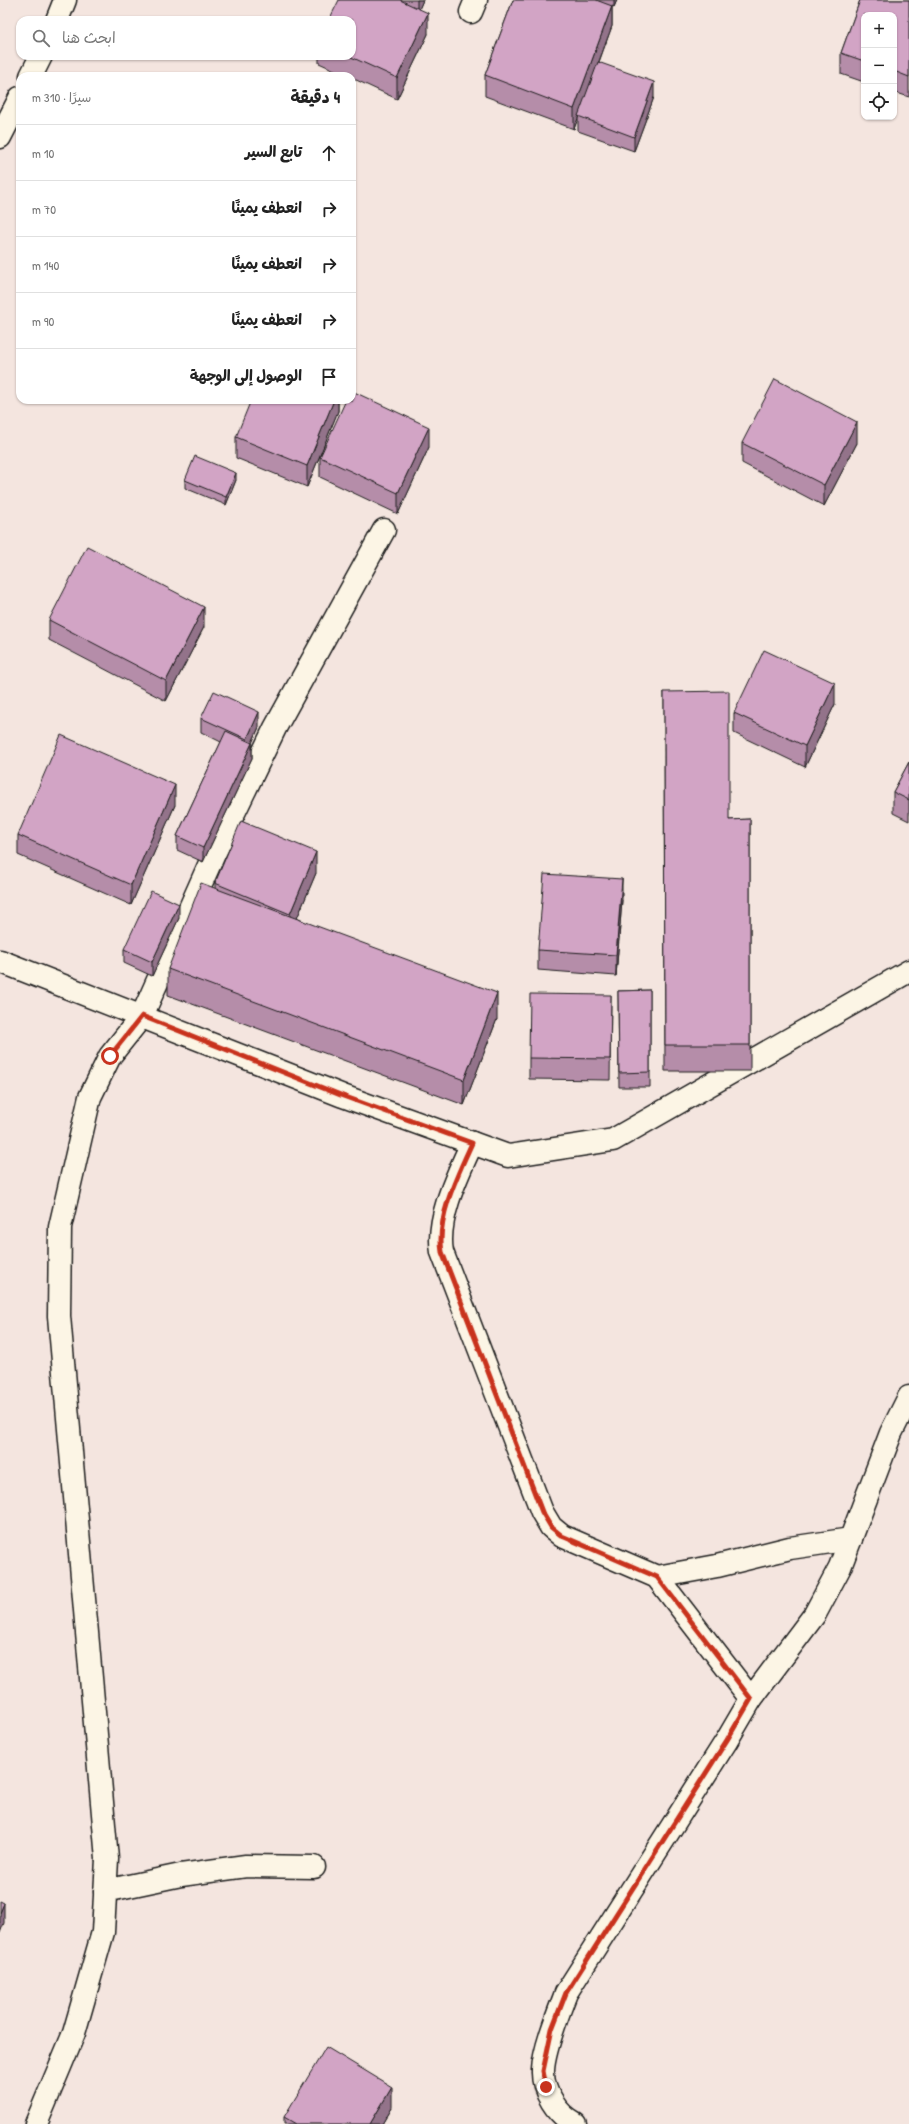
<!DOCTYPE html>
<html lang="ar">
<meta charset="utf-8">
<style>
:root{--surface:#fff;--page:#f2f2f2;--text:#222;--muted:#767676;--line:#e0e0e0}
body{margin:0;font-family:"Patrick Hand","Playpen Sans Arabic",sans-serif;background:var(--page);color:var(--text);direction:rtl}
.controls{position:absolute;right:12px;top:12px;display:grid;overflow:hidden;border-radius:8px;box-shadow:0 1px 3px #0004}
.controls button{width:36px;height:36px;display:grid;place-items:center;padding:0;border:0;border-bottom:1px solid var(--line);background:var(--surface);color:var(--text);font:20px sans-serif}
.stop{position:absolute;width:12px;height:12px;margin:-9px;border:3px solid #c8321e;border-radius:50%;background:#fff}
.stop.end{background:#c8321e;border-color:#fff;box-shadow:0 1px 4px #0008}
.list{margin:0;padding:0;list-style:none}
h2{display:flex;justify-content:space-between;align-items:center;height:52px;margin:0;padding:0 16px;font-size:17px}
h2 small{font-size:13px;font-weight:400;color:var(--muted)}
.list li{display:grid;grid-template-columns:26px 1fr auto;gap:12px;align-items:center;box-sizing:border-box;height:56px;padding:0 16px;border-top:1px solid var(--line)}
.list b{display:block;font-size:15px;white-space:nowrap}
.list em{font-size:13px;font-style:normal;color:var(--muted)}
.icon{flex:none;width:22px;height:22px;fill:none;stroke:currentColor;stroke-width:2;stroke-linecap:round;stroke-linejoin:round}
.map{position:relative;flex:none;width:909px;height:2124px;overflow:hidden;direction:ltr}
.search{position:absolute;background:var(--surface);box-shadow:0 1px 3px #0004;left:16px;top:16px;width:340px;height:44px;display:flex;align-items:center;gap:10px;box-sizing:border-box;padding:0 14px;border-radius:12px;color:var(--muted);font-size:15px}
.panel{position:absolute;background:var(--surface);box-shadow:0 1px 3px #0004;left:16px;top:72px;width:340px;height:332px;border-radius:12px;direction:rtl}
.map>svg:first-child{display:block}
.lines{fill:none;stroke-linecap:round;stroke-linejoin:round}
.street-casing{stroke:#1c1c1c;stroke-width:25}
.secondary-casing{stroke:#1c1c1c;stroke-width:25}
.street{stroke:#fcf5e5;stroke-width:22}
.secondary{stroke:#fcf5e5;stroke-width:22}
.wall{fill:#b58da9;stroke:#1c1c1c}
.shaded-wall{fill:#93738a;stroke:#1c1c1c}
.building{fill:#d2a4c5;stroke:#1c1c1c}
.route{stroke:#c8321e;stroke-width:5}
</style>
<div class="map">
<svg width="909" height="2124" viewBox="0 0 909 2124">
<rect width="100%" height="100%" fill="#f4e5df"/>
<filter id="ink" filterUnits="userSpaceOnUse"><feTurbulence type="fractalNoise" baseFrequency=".025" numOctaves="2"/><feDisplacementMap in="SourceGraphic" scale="8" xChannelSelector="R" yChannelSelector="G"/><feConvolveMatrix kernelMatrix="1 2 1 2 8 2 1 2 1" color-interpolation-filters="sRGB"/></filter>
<g filter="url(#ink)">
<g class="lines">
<g class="street-casing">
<g id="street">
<path d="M471 12 476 0"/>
<path d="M57 20 65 0"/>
<path d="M31 76 41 56"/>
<path d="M0 137 20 98"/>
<path d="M472 1143C458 1174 436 1218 442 1252L542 1512 551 1527 562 1536 657 1577 751 1699"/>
<path d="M657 1577 717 1566 790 1548 851 1539"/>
<path d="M105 1891 181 1875 246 1866 314 1867"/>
<path d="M36 2124 74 2033 103 1932 107 1859 59 1316 60 1227 90 1097 110 1056 142 1016 214 854 275 728 384 530"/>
<path d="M575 2124C557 2114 542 2092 543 2070 544 2049 558 2014 566 1993L727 1740 751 1699 815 1614 840 1567 891 1433 909 1397"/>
</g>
</g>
<g class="secondary-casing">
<path id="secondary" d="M0 961 343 1096 508 1156 613 1140 909 971"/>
</g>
<use href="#street" class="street"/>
<use href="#secondary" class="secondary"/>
</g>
<g class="wall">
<path d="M339 0H423L419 9 428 34 397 99 352 78V76H348L319 63V56H352Z"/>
<path d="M513 0H617L614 7 612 6V26L599 62 654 97 634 151 578 131V117L574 129 485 96V75Z"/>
<path d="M860 0H909V97L894 92V15H864V82L841 74V53Z"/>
<path d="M338 400V411L307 487 236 458V437Z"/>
<path d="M742 443H857L824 506 742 463Z"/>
<path d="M429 447 398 514 320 477V457Z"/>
<path d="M185 480H236L226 505 185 488Z"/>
<path d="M49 620 204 627 166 701 49 640Z"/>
<path d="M664 692 729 820 750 819V1071H665Z"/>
<path d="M835 704 805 767 734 733V713Z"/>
<path d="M201 718 259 727 252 743V758L203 862 177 850V836L221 742 201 732Z"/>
<path d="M909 762V821L893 813V792Z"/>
<path d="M175 805 131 905 18 855V835Z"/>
<path d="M316 873 297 918 497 1019 464 1105 168 995V969L215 888V883Z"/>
<path d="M622 900 616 976 538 970V950Z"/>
<path d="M179 918 152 976 124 963V949Z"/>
<path d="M650 990V1087H619L618 991Z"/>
<path d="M611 995 610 1080 529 1079V1058Z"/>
<path d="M392 2107 382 2124H284V2117Z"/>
</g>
<g class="shaded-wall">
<path d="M417 0H423L417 14Z"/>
<path d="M614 0H617L614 7Z"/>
<path d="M612 6V26L574 129V109Z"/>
<path d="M428 13V34L397 99V78Z"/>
<path d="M654 82V97L634 151V137Z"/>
<path d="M334 400H338V411L307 487V466Z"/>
<path d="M857 422V443L824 506V485Z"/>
<path d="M429 427V447L398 514V493Z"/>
<path d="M236 473V480L226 505V497Z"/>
<path d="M204 607V627L166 701V681Z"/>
<path d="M835 683V704L805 767V746Z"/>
<path d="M259 712V727L247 754V739Z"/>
<path d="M252 743V758L203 862V848Z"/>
<path d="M175 785V805L131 905V885Z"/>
<path d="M316 852V873L290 935V914Z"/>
<path d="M622 879V900L616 976V955Z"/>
<path d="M179 904V918L152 976V962Z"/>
<path d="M497 993V1019L464 1105V1080Z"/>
<path d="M4 1903V1923L0 1933V1913Z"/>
<path d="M392 2087V2107L382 2124H370Z"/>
</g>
<g class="building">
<path d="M339 0H400L428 13 397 78 349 56H352V20H329Z"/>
<path d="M513 0H596L612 6 574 109 485 75Z"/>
<path d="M860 0H909V77L894 71V15H864V61L841 53Z"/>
<path d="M598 62 654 82 634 137 578 116Z"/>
<path d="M775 379 857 422 824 485 742 443Z"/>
<path d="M352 391 429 427 398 493 320 457 346 400H352Z"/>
<path d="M251 400H334L307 466 236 437Z"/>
<path d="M195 456 236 473 226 497 185 480Z"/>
<path d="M87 546 204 607 166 681 49 620Z"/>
<path d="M764 650 835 683 805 746 734 713Z"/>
<path d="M214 691 259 712 247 739 201 718Z"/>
<path d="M729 691V820L750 819V1045H665L664 692Z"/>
<path d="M226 731 252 743 203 848 177 836Z"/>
<path d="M61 735 175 785 131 885 18 835Z"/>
<path d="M909 762V800L893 792Z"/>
<path d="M241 821 316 852 290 914 215 883Z"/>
<path d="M544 874 622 879 616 955 538 950Z"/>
<path d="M201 883 497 993 464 1080 168 969Z"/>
<path d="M151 891 179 904 152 962 124 949Z"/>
<path d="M650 990V1072L619 1073 618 991Z"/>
<path d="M530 994 611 995 610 1059 529 1058Z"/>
<path d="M0 1901 4 1903 0 1913Z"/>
<path d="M326 2047 392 2087 370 2124H296L284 2117Z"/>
</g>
</g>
<g class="lines" filter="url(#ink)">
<path class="route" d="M110 1056 142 1016 343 1096 472 1143C458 1174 436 1218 442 1252L542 1512 551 1527 562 1536 657 1577 751 1699 727 1740 566 1993 552 2029 543 2071 546 2087"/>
</g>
</svg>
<div class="controls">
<button>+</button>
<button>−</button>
<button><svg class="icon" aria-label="locate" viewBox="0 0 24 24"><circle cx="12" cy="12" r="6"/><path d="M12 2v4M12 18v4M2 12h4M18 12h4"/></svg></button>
</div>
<div class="stop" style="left:110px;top:1056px"></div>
<div class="stop end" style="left:546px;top:2087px"></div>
<div class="search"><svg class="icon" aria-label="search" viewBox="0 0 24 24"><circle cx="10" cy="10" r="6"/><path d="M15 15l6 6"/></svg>ابحث هنا</div>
<section class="panel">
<h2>4 دقيقة<small>سيرًا · 310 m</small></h2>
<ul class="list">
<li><svg class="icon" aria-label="ahead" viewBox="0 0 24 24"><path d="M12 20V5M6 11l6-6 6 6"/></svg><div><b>تابع السير</b></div><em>10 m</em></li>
<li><svg class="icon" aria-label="right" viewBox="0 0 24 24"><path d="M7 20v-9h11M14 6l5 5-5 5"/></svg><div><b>انعطف يمينًا</b></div><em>70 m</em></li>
<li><svg class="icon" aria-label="right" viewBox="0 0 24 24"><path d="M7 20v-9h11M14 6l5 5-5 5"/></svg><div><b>انعطف يمينًا</b></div><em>140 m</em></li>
<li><svg class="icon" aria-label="right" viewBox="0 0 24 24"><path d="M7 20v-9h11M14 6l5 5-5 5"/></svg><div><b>انعطف يمينًا</b></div><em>90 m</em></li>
<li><svg class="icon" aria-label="arrive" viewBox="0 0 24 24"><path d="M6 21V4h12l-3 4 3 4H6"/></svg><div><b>الوصول إلى الوجهة</b></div></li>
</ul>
</section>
</div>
